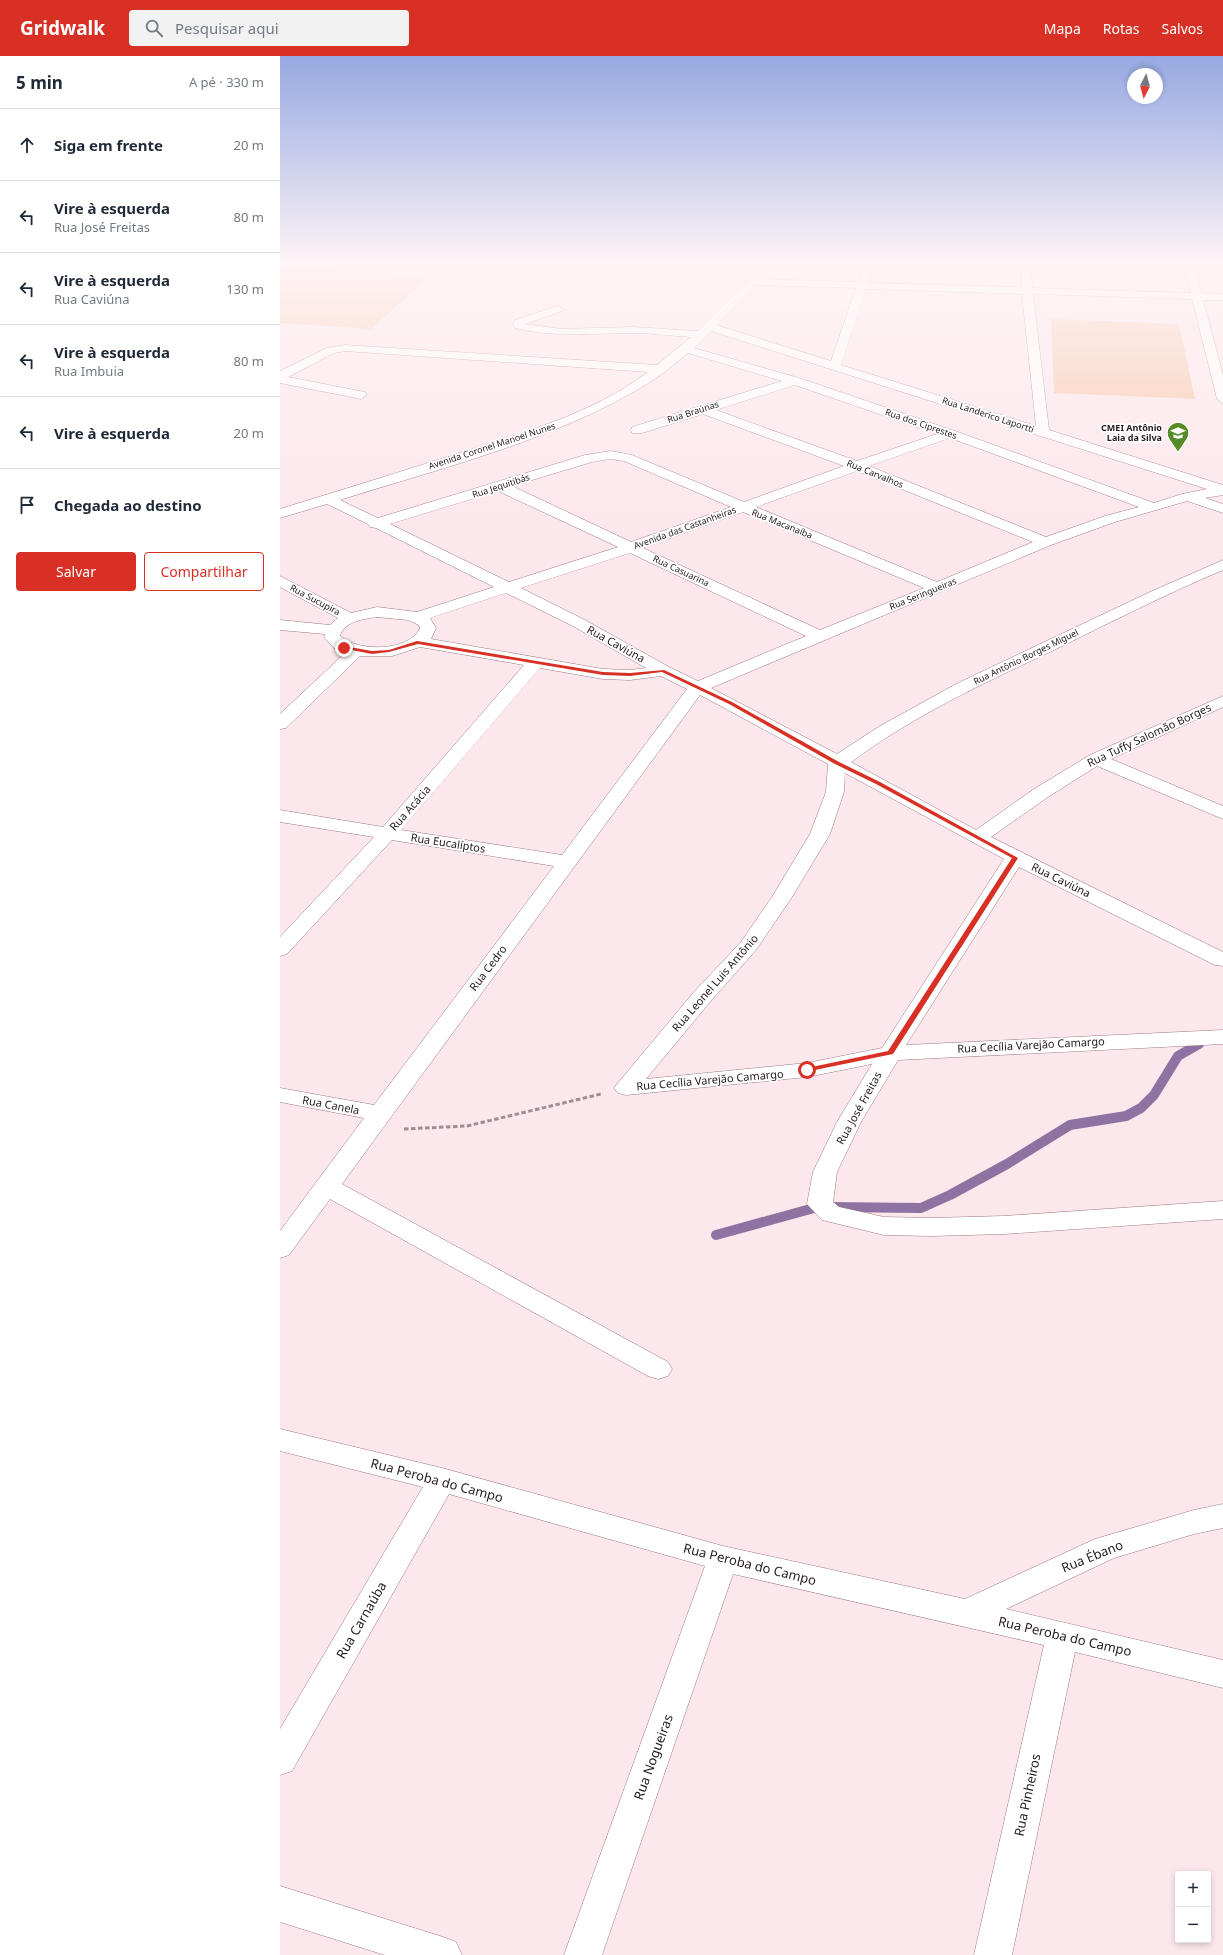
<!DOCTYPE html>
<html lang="pt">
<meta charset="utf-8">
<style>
:root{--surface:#fff;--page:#f2f2f3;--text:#1f2937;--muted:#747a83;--line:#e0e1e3;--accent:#d93025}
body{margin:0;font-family:"Noto Sans",sans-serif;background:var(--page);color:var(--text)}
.controls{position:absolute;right:12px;bottom:12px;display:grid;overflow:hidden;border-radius:4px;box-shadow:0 2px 6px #0003}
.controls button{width:36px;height:36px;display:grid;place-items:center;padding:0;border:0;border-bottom:1px solid var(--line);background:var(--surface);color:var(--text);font:20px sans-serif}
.compass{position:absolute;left:847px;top:12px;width:36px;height:36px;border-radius:50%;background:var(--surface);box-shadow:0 2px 6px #0003;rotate:186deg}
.stop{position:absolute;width:12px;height:12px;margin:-9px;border:3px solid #d93025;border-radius:50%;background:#fff}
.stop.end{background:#d93025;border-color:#fff;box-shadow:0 1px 4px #0008}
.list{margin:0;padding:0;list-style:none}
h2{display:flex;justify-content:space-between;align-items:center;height:52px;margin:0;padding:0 16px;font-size:17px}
h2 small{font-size:13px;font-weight:400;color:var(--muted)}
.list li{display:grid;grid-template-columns:26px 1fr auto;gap:12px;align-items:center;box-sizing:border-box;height:72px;padding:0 16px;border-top:1px solid var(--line)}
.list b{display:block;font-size:15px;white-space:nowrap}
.list p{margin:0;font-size:13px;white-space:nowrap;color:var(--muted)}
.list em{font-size:13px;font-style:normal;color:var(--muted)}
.actions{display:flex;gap:8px;padding:12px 16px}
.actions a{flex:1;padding:9px 0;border:1px solid var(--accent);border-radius:4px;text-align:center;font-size:14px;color:var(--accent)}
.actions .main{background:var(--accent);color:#fff}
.icon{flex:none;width:22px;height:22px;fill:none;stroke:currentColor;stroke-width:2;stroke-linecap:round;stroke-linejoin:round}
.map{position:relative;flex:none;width:943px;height:1899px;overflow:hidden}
header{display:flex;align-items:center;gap:24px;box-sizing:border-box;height:56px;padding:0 20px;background:var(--accent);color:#fff}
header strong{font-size:19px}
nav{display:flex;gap:22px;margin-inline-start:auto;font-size:14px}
.search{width:280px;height:36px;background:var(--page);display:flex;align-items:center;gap:10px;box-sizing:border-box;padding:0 14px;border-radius:4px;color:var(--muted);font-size:15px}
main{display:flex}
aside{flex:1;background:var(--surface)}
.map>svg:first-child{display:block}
.green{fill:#f7c6a6}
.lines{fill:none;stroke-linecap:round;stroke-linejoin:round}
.stream{stroke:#8f72a1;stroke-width:10}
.minor-casing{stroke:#9a7b83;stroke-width:1}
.path{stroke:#9e8d91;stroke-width:3;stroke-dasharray:4.5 2.5;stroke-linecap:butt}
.minor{fill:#fff;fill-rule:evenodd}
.route{fill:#d93025}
.labels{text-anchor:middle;stroke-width:3.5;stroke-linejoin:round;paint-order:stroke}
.far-street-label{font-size:9px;fill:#25191c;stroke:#fff}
.far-poi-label{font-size:9px;font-weight:bold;fill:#25191c;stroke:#fff;text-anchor:end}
.street-label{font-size:11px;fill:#25191c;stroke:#fff}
.near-street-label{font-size:13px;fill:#25191c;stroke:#fff}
</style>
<header>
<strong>Gridwalk</strong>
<div class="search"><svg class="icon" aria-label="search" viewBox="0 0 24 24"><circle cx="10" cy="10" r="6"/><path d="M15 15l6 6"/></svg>Pesquisar aqui</div>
<nav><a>Mapa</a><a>Rotas</a><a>Salvos</a></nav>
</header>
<main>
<aside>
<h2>5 min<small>A pé · 330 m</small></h2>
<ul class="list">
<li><svg class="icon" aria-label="ahead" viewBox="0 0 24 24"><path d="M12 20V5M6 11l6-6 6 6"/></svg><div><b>Siga em frente</b></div><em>20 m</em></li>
<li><svg class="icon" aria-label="left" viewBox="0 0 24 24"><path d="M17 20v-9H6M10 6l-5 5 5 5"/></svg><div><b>Vire à esquerda</b><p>Rua José Freitas</p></div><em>80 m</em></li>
<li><svg class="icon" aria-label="left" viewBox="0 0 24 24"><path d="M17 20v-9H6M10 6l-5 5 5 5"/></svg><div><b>Vire à esquerda</b><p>Rua Caviúna</p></div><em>130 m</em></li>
<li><svg class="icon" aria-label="left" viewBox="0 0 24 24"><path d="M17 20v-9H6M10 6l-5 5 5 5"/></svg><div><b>Vire à esquerda</b><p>Rua Imbuia</p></div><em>80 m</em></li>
<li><svg class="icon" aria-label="left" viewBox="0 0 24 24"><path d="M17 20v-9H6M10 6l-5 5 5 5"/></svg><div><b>Vire à esquerda</b></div><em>20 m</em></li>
<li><svg class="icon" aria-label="arrive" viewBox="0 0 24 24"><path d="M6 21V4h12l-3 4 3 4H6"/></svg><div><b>Chegada ao destino</b></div></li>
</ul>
<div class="actions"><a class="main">Salvar</a><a>Compartilhar</a></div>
</aside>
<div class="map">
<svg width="943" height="1899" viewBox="0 0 943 1899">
<rect width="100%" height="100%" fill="#fce7ec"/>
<g class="green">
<path d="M0 210 151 219 91 273 0 267Z"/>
<path d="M771 263 899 268 915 343 774 337Z"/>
</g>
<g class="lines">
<g class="stream">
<path d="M547 1151 641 1152 670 1139 727 1108 790 1069 846 1060 861 1052 874 1039 898 1000 919 988"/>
<path d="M436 1179 534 1152"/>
</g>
<g class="minor-casing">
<g id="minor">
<path d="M487 205H498L481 223 578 226 585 205H595L588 227 742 231 741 205H751L752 232 911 237 903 205H913L921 237 943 238V244H923L943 319V347L937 343 912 243 753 238 769 374 943 429V439L925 442 943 448V457L907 445 835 466 771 489 431 632 557 698 600 670 678 627 870 536 943 504V514C884 539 827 568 770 596 701 628 632 661 571 706L696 774 754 733 810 699 943 640V651L831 703 943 750V763L817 710 768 741 711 781 943 896V910L935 909 739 811 626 989 943 974V988L618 1004 581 1066 557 1116 553 1146 559 1151 604 1161 652 1162 724 1160 943 1145V1163L724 1178 652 1180 604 1179 542 1164 527 1148 533 1116 557 1066 592 1008 527 1021 346 1039 338 1037 334 1032 338 1027 414 936 461 886 492 841 530 778 546 736 548 708 420 639 62 1128 388 1306 392 1313 388 1320 378 1323 368 1320 50 1143 9 1199 0 1202V1175L84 1062 0 1046V1032L94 1049 274 810 112 784 7 898 0 900V881L94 781 0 766V754L103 771 244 609 140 591 112 600H80L6 672 0 673V658L65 597 54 592 44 581 45 578 0 574V564L50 569 58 562 0 531V520L71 557 97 551 137 556 214 531 96 472 90 471 88 468 47 448 0 462V453C58 435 117 417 176 398 241 378 314 357 368 316L65 295 54 297 8 321 85 336 87 339 81 343 0 327V315L47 292 65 289 377 309 411 281C392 280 373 277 353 277 313 277 275 282 235 272L233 266 235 264 278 250 283 253 282 255 245 268 281 273 352 271 418 275ZM475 229 576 232 551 305 436 269ZM586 233 742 238 756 370 561 309ZM431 275 927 433 902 438 874 447 675 375 519 322 414 292ZM408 297 502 325 352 371 351 374 352 377H362L423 358 564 410 464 446 352 399 331 395 305 399 98 462 60 444C164 411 273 385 367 328 381 320 394 308 408 297ZM515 329 657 378 577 405 436 354ZM670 382 859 451 825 460 766 481 589 410ZM331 403 344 405 451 451 351 486 232 430 312 406ZM577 415 753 486 657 526 476 451ZM218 435 338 491 229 526 110 468ZM463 456 644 532 540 574 363 492ZM350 497 526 580 418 625 389 611 305 564 241 532ZM226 537 293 570 366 612 350 614 323 613 151 583 156 572 150 562ZM97 561 128 564 139 569 140 572C130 596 77 596 60 580 65 565 83 563 97 561ZM260 612 323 623 350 624 381 620 407 633 282 799 121 774ZM565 717 724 803 602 992 527 1007 366 1023 430 946 476 894 512 841 550 778 564 736Z"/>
<path d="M0 1373 162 1412 443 1490 685 1543 815 1483 914 1454 943 1448V1472L914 1478 834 1502 726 1553 943 1604V1632L795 1596 732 1899H694L764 1589 453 1518 322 1899H284L425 1510 169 1438 12 1715 0 1719V1673L143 1431 0 1395Z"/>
<path d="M0 1830 163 1881 176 1886 182 1899H105L0 1866Z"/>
</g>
</g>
<path class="path" d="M124 1073 187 1070 321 1038"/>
<use href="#minor" class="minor"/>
</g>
<linearGradient id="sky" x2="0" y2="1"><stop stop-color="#96a9e2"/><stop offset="0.44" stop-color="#fef4f6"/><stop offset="1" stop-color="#fef4f6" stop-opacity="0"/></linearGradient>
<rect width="943" height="471" fill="url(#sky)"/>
<path class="route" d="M137 585 323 616 350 617 384 614 452 646 559 706 600 726 738 802 613 998 525 1016V1013L527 1012 608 995 732 802 596 728 555 708 449 648 382 616 350 620 323 619 138 588 109 596 92 598 61 592 64 590 92 595 109 594Z"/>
<defs>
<g id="school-pin" transform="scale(1.15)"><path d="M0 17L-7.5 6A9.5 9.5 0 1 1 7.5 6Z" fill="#568c27" stroke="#fff"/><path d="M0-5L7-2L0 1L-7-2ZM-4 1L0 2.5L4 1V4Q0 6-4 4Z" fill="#fff"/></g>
</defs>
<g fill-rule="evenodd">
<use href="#school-pin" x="898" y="377"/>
</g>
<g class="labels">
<g class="far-street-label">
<text transform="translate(413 356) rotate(-18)" y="3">Rua Braúnas</text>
<text transform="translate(708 359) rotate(18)" y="3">Rua Landerico Laportti</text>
<text transform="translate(641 368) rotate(19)" y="3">Rua dos Ciprestes</text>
<text transform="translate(212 390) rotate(-18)" y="3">Avenida Coronel Manoel Nunes</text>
<text transform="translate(595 418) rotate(22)" y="3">Rua Carvalhos</text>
<text transform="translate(221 430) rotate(-18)" y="3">Rua Jequitibás</text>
<text transform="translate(502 468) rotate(22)" y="3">Rua Macanaíba</text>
<text transform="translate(405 472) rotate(-20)" y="3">Avenida das Castanheiras</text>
<text transform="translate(401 515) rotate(25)" y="3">Rua Casuarina</text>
<text transform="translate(643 538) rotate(-22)" y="3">Rua Seringueiras</text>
<text transform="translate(35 544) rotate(28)" y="3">Rua Sucupira</text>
<text transform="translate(746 601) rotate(-26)" y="3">Rua Antônio Borges Miguel</text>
</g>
<g class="far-poi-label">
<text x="882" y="375">CMEI Antônio<tspan x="882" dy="10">Laia da Silva</tspan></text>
</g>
<g class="street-label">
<text transform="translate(336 588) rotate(29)" y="4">Rua Caviúna</text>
<text transform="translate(869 679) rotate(-25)" y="4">Rua Tuffy Salomão Borges</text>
<text transform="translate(130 752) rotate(-49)" y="4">Rua Acácia</text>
<text transform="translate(168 787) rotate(9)" y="4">Rua Eucalíptos</text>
<text transform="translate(781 824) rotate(26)" y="4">Rua Caviúna</text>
<text transform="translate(208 912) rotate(-53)" y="4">Rua Cedro</text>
<text transform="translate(435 927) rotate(-49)" y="4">Rua Leonel Luis Antônio</text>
<text transform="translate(751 989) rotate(-3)" y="4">Rua Cecília Varejão Camargo</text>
<text transform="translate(430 1024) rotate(-5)" y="4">Rua Cecília Varejão Camargo</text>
<text transform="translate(51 1049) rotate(11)" y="4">Rua Canela</text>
<text transform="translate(579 1052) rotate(-61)" y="4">Rua José Freitas</text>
</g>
<g class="near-street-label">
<text transform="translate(157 1424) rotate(15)" y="5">Rua Peroba do Campo</text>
<text transform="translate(812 1500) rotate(-22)" y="5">Rua Ébano</text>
<text transform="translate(470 1508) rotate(14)" y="5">Rua Peroba do Campo</text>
<text transform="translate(81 1564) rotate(-60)" y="5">Rua Carnaúba</text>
<text transform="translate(785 1580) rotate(13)" y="5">Rua Peroba do Campo</text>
<text transform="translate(373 1701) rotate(-70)" y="5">Rua Nogueiras</text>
<text transform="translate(747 1739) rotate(-78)" y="5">Rua Pinheiros</text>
</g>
</g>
</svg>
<div class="controls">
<button>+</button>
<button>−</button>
</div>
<svg class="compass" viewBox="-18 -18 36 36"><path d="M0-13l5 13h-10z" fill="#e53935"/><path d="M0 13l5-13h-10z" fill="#747a83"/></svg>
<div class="stop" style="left:527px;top:1014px"></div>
<div class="stop end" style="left:64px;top:592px"></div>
</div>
</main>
